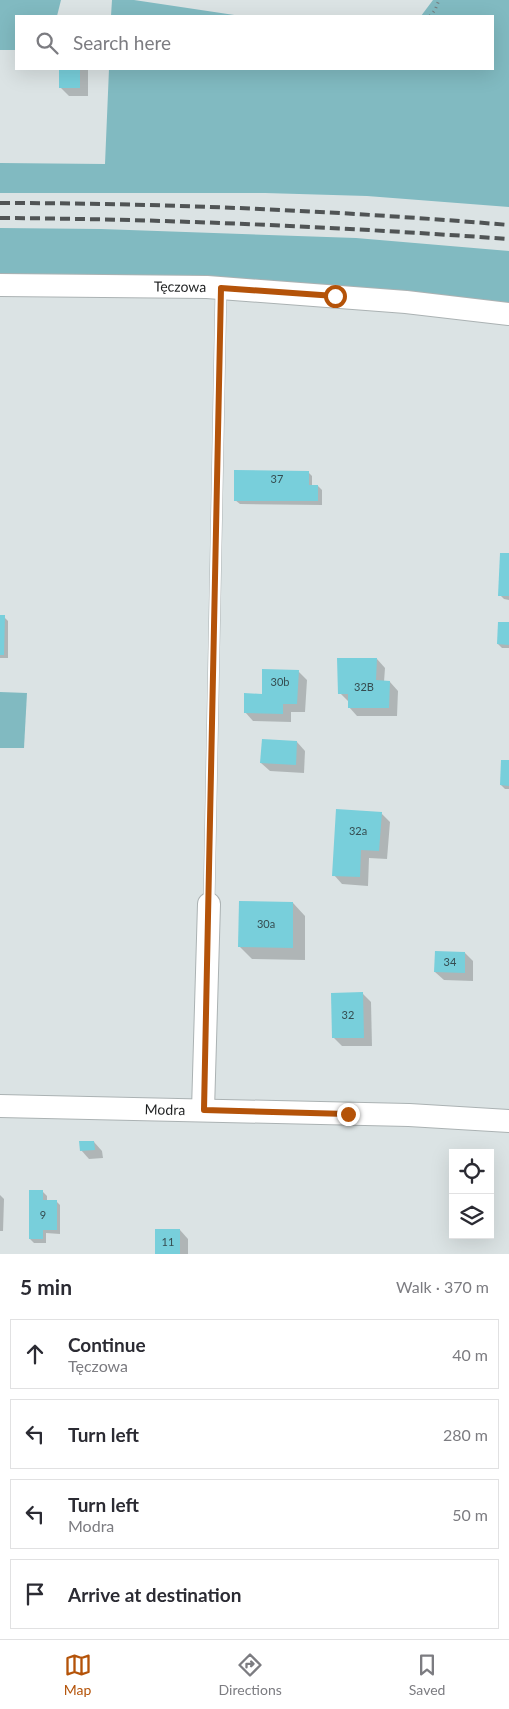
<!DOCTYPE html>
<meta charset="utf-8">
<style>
:root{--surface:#fff;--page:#f7f7f7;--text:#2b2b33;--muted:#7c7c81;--line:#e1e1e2;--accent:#b45309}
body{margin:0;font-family:Lato,sans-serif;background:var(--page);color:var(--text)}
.controls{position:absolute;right:15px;bottom:15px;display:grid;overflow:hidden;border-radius:0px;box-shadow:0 5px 20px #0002}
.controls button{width:45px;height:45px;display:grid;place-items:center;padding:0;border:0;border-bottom:1px solid var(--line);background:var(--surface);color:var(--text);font:25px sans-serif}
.stop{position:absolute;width:15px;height:15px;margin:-11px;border:4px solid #b45309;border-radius:50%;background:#fff}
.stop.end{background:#b45309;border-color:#fff;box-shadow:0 1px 5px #0008}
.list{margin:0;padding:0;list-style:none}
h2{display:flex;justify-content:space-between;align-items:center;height:65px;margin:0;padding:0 20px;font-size:21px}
h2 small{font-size:16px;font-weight:400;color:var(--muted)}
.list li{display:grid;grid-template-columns:32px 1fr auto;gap:15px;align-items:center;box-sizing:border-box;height:70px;margin:0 10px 10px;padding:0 10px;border:1px solid var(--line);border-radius:0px}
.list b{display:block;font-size:19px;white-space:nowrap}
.list p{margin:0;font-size:16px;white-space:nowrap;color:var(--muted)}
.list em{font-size:16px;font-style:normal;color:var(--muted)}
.icon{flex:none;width:28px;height:28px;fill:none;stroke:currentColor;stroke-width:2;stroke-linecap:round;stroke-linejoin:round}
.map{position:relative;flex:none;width:509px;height:1254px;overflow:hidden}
.search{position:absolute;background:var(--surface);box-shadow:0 5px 20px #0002;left:15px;right:15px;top:15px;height:55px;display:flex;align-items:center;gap:12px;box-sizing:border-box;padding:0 18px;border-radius:0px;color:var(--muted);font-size:19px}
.sheet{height:385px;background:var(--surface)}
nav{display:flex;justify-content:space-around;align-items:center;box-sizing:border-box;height:70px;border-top:1px solid var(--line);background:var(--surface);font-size:14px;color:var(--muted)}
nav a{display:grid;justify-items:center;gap:2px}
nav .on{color:var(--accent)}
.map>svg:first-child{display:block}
.green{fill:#81bac1}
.shadow{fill:#0003}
.building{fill:#78cfdb}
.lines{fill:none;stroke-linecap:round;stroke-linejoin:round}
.service-casing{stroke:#abb2b3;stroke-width:12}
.minor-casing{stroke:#abb2b3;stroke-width:24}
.path{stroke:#767b7c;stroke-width:3;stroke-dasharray:1 4;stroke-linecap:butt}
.service{stroke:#fff;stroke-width:11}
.minor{stroke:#fff;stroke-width:22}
.rail{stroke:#505455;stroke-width:4;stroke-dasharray:10 5;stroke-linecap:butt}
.route{stroke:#b45309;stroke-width:6}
.labels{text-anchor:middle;stroke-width:4;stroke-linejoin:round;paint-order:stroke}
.number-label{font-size:11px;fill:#354c50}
.street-label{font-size:14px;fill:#1f2122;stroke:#fff}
</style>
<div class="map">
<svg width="509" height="1254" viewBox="0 0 509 1254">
<rect width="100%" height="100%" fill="#dbe3e4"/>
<g class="green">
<path d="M0 0H61L57 16H16V50H0Z"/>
<path d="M112 0H134L241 16H111Z"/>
<path d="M433 0H509V207L367 196 265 193H0V163L105 164 109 69H493V16H421Z"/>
<path d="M0 228 101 229 356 238 509 251V309L0 279Z"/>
<path d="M0 692 27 693 24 748H0Z"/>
</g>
<g class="shadow">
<path d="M61 69H87L88 70V96H69L60 87Z"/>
<path d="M308 472 312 476V486H318L322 490V505L240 504 235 500Z"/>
<path d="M509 554V600L504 599 500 595Z"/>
<path d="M0 617H4L8 621V658H0Z"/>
<path d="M509 623V648H502L498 644Z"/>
<path d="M377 659 385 668 384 682H390L398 691 397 716H357L349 707V702L340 693Z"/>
<path d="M298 671 307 680 305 712H291V722L253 721 245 712 263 695Z"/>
<path d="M297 742 305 751 304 773 270 771 261 763Z"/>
<path d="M509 762V789H505L501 785Z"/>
<path d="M381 813 390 822 387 859 369 858 368 886 342 884 334 875Z"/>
<path d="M293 903 305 916V960L252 959 239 946Z"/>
<path d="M465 953 473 961V981L444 980 435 972Z"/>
<path d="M362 993 371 1002 372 1046H342L334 1038Z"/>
<path d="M94 1142 102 1151 103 1158 89 1159 81 1150Z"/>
<path d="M43 1192 47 1196V1201H56L60 1205V1234L46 1233V1243H34L30 1239Z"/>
<path d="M0 1195 4 1199 3 1231H0Z"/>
<path d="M180 1230 188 1239V1254H156Z"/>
</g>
<g class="building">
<rect x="59" y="69" width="21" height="19"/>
<path d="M234 470 309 471V485H318V501H234Z"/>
<path d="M500 553H509V596H498Z"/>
<path d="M0 615H5L4 655H0Z"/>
<path d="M498 622H509V645L497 644Z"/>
<path d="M337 658H377L376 680 390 681 389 708H348V694H338Z"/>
<path d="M262 669 299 670 297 704H283V714L244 713V693L262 694Z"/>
<path d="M262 739 297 741 296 765 260 763Z"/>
<path d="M501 760H509V786L500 785Z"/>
<path d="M336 809 382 812 379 851 361 850 360 877 332 876Z"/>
<path d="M239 901 293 902V948L238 947Z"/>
<path d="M435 951 465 952V973L434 972Z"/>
<path d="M363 992 364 1038H332L331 993Z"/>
<path d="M79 1141H94L95 1150 80 1151Z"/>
<path d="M29 1190H43V1200H57V1230H43V1239H29Z"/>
<rect x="155" y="1229" width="25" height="25"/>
</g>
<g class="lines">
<g class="service-casing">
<path id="service" d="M209 904 221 288"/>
</g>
<g class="minor-casing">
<g id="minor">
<path id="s1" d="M0 285 207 287 406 302 509 314"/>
<path id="s2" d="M0 1106 409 1115 509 1121"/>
<path d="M203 1110 209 904"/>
</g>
</g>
<path class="path" d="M430 16 435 10 439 0"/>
<use href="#service" class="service"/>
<use href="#minor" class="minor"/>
<g class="rail">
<path d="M0 203C170 203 340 211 509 225"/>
<path d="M0 218C170 219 340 227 509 239"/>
</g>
</g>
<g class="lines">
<path class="route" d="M335 296 221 288 204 1110 348 1114"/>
</g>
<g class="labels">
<g class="number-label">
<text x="277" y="483">37</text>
<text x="280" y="686">30b</text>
<text x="364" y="691">32B</text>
<text x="358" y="835">32a</text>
<text x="266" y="928">30a</text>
<text x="450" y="966">34</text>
<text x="348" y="1019">32</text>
<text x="43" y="1219">9</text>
<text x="168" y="1246">11</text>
</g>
<g class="street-label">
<text dy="5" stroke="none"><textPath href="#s1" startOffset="180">Tęczowa</textPath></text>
<text dy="5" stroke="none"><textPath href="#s2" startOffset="165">Modra</textPath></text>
</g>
</g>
</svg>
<div class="controls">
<button><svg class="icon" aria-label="locate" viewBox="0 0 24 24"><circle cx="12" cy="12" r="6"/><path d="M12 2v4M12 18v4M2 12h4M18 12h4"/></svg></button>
<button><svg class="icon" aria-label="layers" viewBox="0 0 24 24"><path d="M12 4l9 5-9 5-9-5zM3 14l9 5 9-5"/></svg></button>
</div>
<div class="stop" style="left:335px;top:296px"></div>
<div class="stop end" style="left:348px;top:1114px"></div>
<div class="search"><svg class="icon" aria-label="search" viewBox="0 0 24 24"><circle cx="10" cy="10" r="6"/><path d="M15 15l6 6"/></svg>Search here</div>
</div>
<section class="sheet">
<h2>5 min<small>Walk · 370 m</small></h2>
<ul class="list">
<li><svg class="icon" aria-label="ahead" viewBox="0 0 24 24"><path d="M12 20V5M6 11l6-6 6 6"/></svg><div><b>Continue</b><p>Tęczowa</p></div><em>40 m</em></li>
<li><svg class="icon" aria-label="left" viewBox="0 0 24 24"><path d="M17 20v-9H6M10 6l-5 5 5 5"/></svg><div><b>Turn left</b></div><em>280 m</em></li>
<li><svg class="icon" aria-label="left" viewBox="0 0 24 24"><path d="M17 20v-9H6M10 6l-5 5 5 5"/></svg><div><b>Turn left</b><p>Modra</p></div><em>50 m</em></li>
<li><svg class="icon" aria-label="arrive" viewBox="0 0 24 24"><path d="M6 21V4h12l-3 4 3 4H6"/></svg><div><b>Arrive at destination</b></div></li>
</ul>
</section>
<nav>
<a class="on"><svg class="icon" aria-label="map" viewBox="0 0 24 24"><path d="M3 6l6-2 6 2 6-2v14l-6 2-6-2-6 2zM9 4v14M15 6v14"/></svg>Map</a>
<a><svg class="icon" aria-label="directions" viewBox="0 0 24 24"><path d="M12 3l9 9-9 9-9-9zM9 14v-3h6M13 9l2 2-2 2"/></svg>Directions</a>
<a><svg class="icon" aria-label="saved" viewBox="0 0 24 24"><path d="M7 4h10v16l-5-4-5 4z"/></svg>Saved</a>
</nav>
